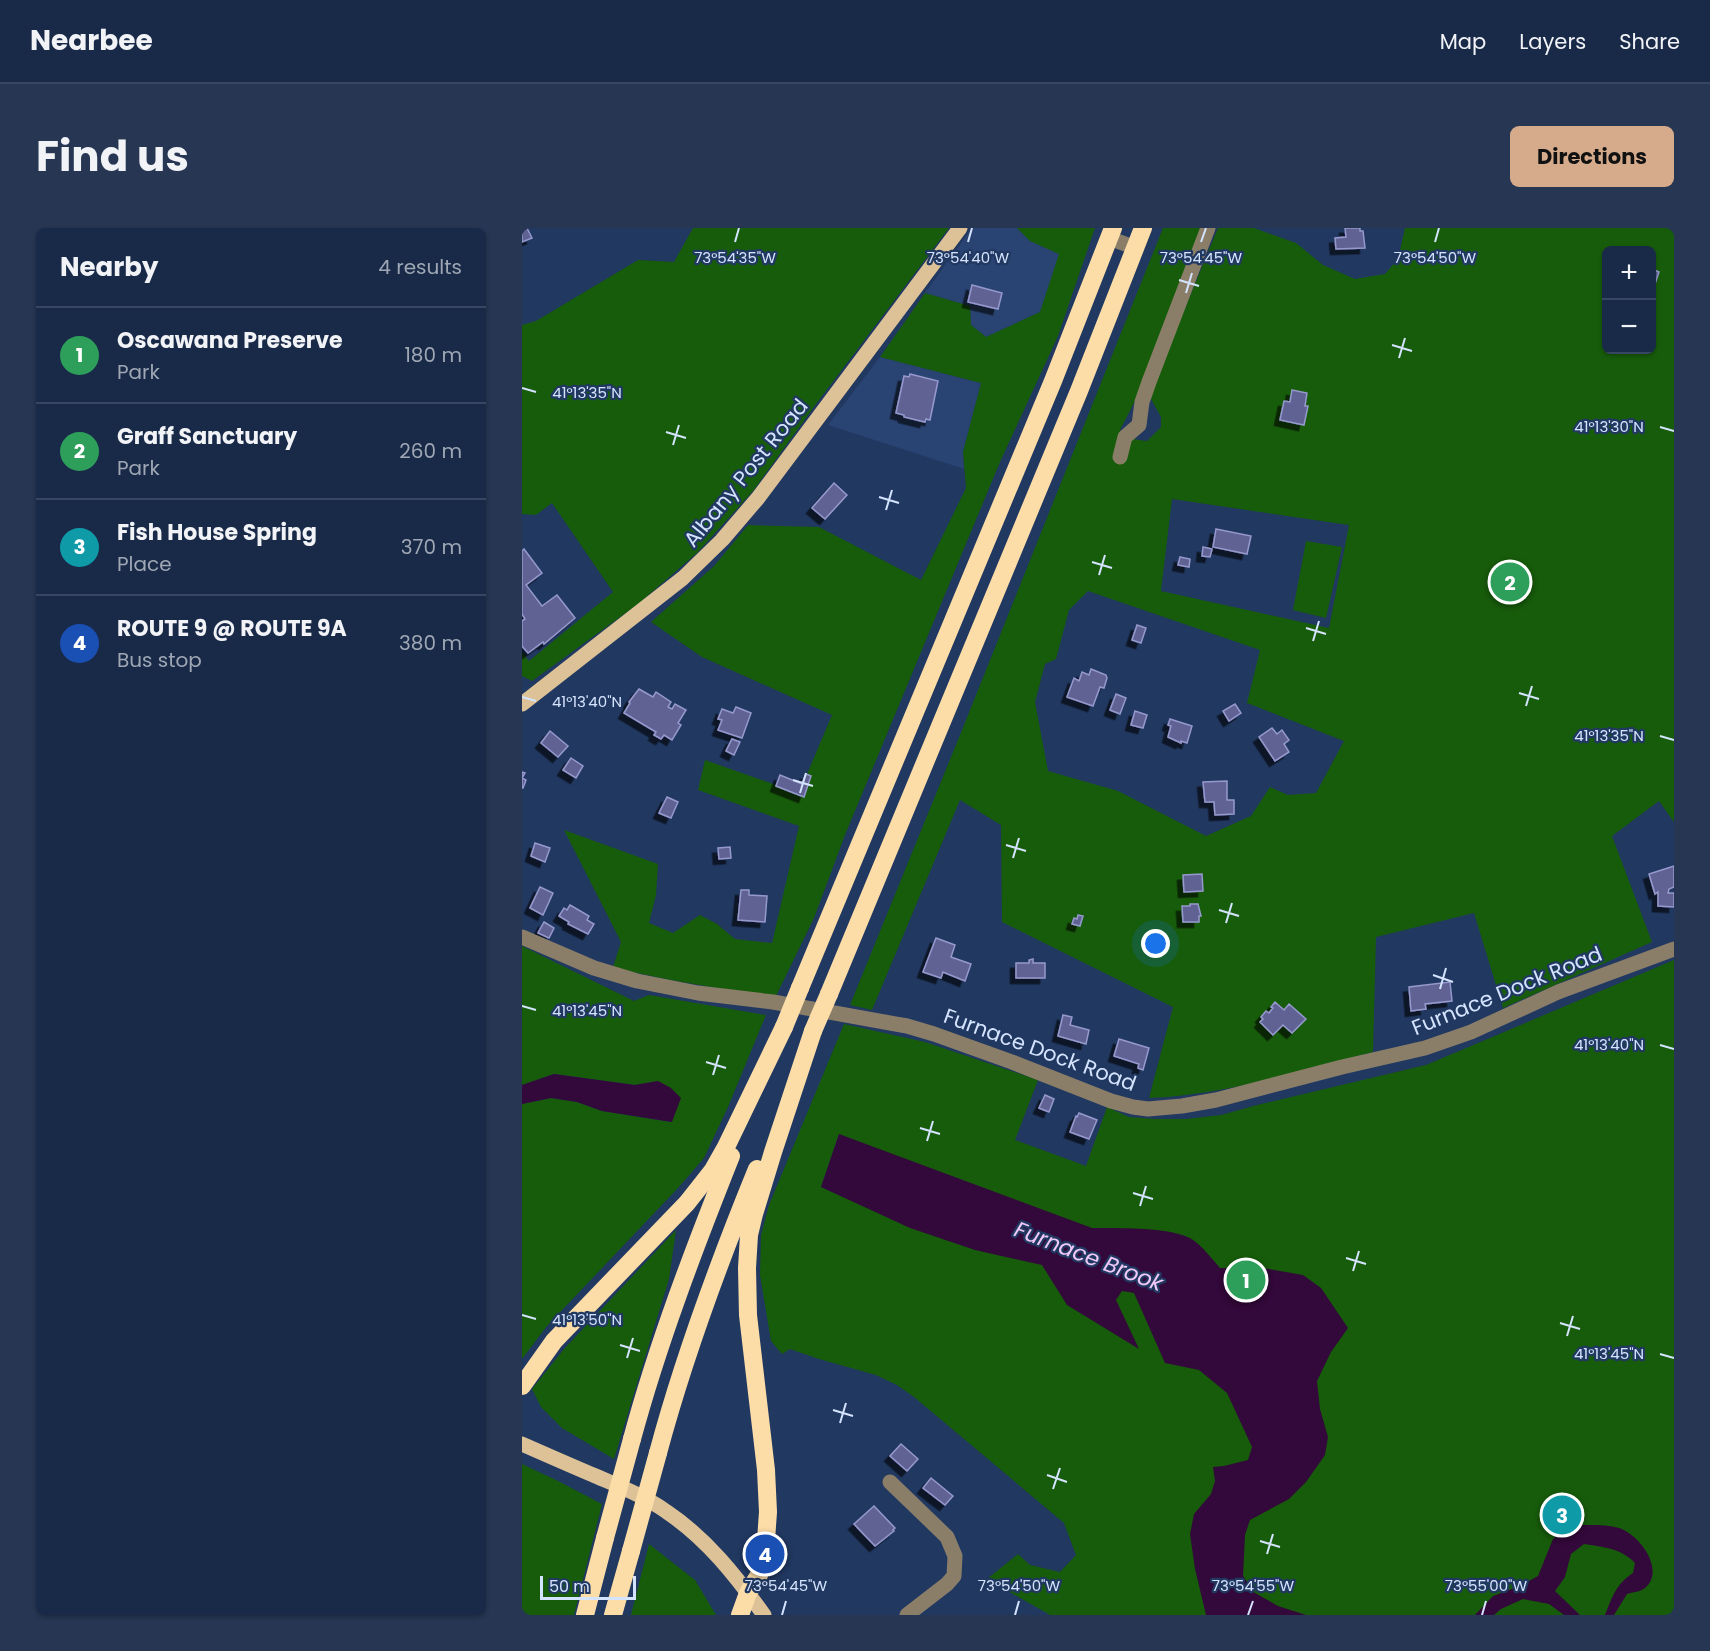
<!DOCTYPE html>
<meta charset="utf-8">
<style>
:root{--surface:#192a49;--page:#263653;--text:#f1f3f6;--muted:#9fa7b4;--line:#374661;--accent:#d6ab8b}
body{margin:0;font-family:Poppins,sans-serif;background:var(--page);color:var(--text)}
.controls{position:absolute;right:18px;top:18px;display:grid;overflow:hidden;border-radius:9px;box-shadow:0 2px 4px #0004}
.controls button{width:54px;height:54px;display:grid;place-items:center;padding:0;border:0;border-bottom:2px solid var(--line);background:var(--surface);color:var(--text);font:30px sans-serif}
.scale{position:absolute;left:18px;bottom:15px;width:96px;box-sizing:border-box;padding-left:6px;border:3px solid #d5e4fe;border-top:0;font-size:16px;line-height:21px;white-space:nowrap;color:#d5e4fe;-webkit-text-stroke:4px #213861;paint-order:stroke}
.you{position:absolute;left:634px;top:716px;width:21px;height:21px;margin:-15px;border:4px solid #fff;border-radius:50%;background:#1a73e8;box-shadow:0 0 0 9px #1a73e833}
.badge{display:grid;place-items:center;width:39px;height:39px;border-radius:50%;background:var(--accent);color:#fff;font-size:20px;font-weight:700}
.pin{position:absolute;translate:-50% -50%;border:3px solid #fff;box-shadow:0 2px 6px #0006}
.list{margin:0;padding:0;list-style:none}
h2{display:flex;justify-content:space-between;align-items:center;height:78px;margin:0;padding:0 24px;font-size:26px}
h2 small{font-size:20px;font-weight:400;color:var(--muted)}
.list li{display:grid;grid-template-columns:39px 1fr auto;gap:18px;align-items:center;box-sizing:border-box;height:96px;padding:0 24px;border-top:2px solid var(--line)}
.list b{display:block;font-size:22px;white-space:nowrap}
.list p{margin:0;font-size:20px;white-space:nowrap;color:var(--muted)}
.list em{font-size:20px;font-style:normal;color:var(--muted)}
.map{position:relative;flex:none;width:1152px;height:1387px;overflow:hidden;border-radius:9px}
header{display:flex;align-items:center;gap:36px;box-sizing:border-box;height:84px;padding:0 30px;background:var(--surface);border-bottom:2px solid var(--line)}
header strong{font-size:28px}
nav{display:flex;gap:33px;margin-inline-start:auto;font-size:21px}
.intro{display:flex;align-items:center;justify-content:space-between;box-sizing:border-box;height:144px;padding:0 36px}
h1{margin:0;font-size:42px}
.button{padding:15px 27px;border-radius:9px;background:var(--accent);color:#111;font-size:21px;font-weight:700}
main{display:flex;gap:36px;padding:0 36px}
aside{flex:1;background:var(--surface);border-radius:9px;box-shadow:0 2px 4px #0004}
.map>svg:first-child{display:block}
.built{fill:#294372}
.green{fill:#175c0b;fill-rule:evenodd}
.water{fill:#33083a}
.building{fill:#606293;stroke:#9699ce;stroke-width:1.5;filter:url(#shadow)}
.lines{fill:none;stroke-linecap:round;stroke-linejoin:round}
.minor{stroke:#8b7e69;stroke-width:15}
.major{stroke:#dcc296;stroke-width:15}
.highway{stroke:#fcdda7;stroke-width:18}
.highway-bridge{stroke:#fcdda7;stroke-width:18}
.ticks{fill:none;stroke:#d5e4fe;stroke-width:2}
.labels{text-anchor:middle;stroke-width:4.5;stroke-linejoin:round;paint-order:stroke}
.street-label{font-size:21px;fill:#d5e4fe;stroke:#213861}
.water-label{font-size:22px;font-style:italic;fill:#f1c9f8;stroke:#213861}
.ticks-label{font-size:15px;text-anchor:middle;fill:#d5e4fe;stroke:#213861;stroke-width:4.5;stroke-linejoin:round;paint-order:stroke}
</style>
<header>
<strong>Nearbee</strong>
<nav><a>Map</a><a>Layers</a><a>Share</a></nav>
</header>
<div class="intro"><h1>Find us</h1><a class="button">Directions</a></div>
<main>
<aside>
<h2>Nearby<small>4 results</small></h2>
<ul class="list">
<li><span class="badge" style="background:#2e9e5b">1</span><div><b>Oscawana Preserve</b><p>Park</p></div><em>180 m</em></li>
<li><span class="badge" style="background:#2e9e5b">2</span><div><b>Graff Sanctuary</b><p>Park</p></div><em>260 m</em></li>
<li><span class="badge" style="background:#0f9aa8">3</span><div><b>Fish House Spring</b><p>Place</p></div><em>370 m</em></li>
<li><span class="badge" style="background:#1a4fb4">4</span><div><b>ROUTE 9 @ ROUTE 9A</b><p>Bus stop</p></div><em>380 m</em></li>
</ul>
</aside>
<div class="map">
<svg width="1152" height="1387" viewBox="0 0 1152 1387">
<defs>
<filter id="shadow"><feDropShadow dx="-5.5" dy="5.5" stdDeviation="0" flood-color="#0009"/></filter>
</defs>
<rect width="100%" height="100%" fill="#213861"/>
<g class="built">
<path d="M450 0H495L508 13 538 25 518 84 464 109 449 97 448 78 403 65Z"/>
<path d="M358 129 459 155 441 224 442 241 306 197Z"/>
</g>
<g class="green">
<path d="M171 0H427L294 176 231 263 175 325 116 376 10 453 0 448V424L7 433 91 364 30 275 14 287 0 286V97L14 93 116 32 152 34Z"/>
<path d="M495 0H573L536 108 478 234 323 607 292 690 254 768C199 761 145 753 91 739L99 714 42 602 136 636 134 667 127 695 151 705 178 687 195 696 213 711 250 715 277 598 176 562 183 532 277 565 310 487 180 429 129 394 192 338 226 297 297 299 399 352 444 260 441 224 459 155 358 129 403 65 448 78 449 97 464 109 518 84 537 26 508 13Z"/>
<path d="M641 0H681L614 171 598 202C606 210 614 212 625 213L639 199V189L628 169 631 158 696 0H732L774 15 801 37 833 51 863 46 876 31 883 0H1152V594L1137 573 1090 608 1130 714 981 780 952 685 854 709 851 824C778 843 703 867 627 870L651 779 480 694 479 597 438 572 350 782 328 777 440 502ZM1084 22H1130V122H1084ZM650 271 827 297 807 400 639 363ZM566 363 738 422 725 475 822 513 794 565 766 567 748 559 729 588 684 608 596 563 526 543 513 474 523 436 534 431 547 382Z"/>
<path d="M784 313 820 319 804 390 771 382Z"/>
<path d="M0 718 112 773 127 767 244 787 206 879 182 930 156 960 25 1098 0 1131V876L29 870 55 874 80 883 149 894 136 853 113 857 32 846 0 857Z"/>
<path d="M1152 732V1387H528L465 1351 496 1326 508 1337 538 1344 554 1327 542 1295 392 1169 375 1157 354 1147 297 1131 268 1121 260 1126 249 1113 238 1047 239 1007 247 977 322 796 403 814 516 852 493 912 564 938 585 879 607 889 633 891H664L699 887 735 877 904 837ZM317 906 324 970 299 959Z"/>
<path d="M154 1002 147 1051 92 1231 40 1200 19 1179 10 1161 42 1121Z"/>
<path d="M0 1236 36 1253 80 1276 52 1387H0Z"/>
<path d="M127 1316 173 1352 194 1387H109Z"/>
</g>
<g class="water">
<path d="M32 846 113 857 136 853 149 860 159 870 150 894 80 883 55 874 29 870 0 876V857Z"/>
<path d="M317 906 570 1000C595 1000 646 999 668 1010 679 1016 690 1031 698 1040H741L781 1047 799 1060 826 1100 809 1124 795 1153 798 1181 806 1209 803 1227 784 1254 767 1271 728 1292 723 1307 721 1348 733 1365 756 1378 784 1387H684L673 1341 668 1306 672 1286 689 1266 693 1253 691 1239 702 1238 726 1232 730 1219 705 1165 677 1142 643 1135 612 1065 600 1063 594 1072 617 1121 545 1077 520 1037 453 1022 388 1000 299 959Z"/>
<path d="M1050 1297C1062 1297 1086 1296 1097 1300 1117 1306 1144 1342 1123 1360 1118 1364 1111 1364 1105 1366L1092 1387H1083C1090 1369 1094 1356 1111 1345L1113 1335C1099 1320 1081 1319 1062 1316L1049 1326 1043 1349 1033 1363 1058 1387H1042L1027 1376 1001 1371 979 1381 972 1387H953L971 1368 998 1358 1016 1348 1031 1311Z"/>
</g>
<g class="building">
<path d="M0 0H5L10 10 0 14Z"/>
<path d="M823 0H838V3H841L843 20 814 21 813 10 824 9Z"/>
<path d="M1130 41 1137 44 1133 56 1130 54Z"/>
<path d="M450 57 480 65 476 81 446 74Z"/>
<path d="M388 146 416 153 408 192 404 191 403 194 382 189V187L374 185 382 148 387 149Z"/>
<path d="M770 162 785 165 783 178H786L782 197 758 192 762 173 768 174Z"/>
<path d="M312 255 325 267 303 291 290 280Z"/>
<path d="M694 301 729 308 725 326 691 319Z"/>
<path d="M681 319 690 321 688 329 680 328Z"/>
<path d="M2 321 20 345 4 357 20 378 35 367 53 390 22 416 21 414 6 425 0 418V393L3 391 0 386V323Z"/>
<path d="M658 329 668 331 667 339 656 337Z"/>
<path d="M615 397 624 400 619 415 610 412Z"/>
<path d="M569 441 584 447 585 450 582 460 578 459 571 478 545 469 552 450 557 453 560 444 567 447Z"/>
<path d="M117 461 131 469 134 464 149 474 146 479 150 481 153 476 164 482 156 495 159 497 150 512 142 507 139 511 132 507 134 504 102 485 108 475 107 474Z"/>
<path d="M594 466 604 470 598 486 588 482Z"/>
<path d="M713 476 719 485 707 493 701 483Z"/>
<path d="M214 479 229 485 220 510 196 502 200 492 196 491 200 481 211 485Z"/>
<path d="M613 483 625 487 621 500 609 497Z"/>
<path d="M648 491 670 498 665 515 659 513V515L646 509 649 498 646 497Z"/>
<path d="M750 500 755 506 760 502 767 512 762 516 767 524 753 533 737 509Z"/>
<path d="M28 503 46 518 36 529 19 515Z"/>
<path d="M210 511 218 514 212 527 204 523Z"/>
<path d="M49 530 61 538 54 550 41 542Z"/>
<path d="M0 544 3 545 0 550 4 552 1 560H0Z"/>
<path d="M284 546 289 548 282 569 254 558 258 547 280 556Z"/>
<path d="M705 553V572H712V586L693 587 692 574H683L681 554Z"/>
<path d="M145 569 156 574 149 590 137 585Z"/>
<path d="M13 615 28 620 23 634 9 628Z"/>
<path d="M208 619 209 630 197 631 196 620Z"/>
<path d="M1152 638V659L1147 661 1146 665H1152V679L1136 678V664L1133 666 1127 646Z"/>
<path d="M680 646 681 663 662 664 661 647Z"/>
<path d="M18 659 31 665 21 687 8 680Z"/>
<path d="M219 662H227V667L245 668 243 694 216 692Z"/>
<path d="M668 676H676L679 688H677V694H661L660 678H668Z"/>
<path d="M48 677 67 688 65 692 72 696 66 706 46 696 47 694 37 688 42 680 45 682Z"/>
<path d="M556 687 561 688 558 698 550 696 552 690 555 691Z"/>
<path d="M22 694 32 700 27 710 16 705Z"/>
<path d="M414 710 433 717 429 729 449 736 443 753 421 744 419 750 401 744Z"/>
<path d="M511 731V735H523V750H494V735H507V732Z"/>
<path d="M928 754 930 773 903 776 904 781 889 783 887 759Z"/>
<path d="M753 774 762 782 767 776 784 791 770 805 761 797 751 807 738 794 741 791 739 789 744 783 747 785 751 780 749 779Z"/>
<path d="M541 787 550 789 548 797 567 802 564 816 536 808Z"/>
<path d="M597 811 627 820 621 842 616 840 617 836 592 828Z"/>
<path d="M523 867 532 871 527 884 517 880Z"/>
<path d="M557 885 575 892 567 911 548 904 554 888 555 889Z"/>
<path d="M379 1216 396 1231 385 1243 368 1228Z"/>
<path d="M409 1250 431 1268 423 1277 401 1260Z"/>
<path d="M352 1278 373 1300 371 1302 372 1303 353 1318 332 1296Z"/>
</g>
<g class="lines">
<g class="minor">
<path d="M587 10 614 20"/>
<path d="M598 229 603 209 617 197 620 174 627 154 686 0"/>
<path d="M0 709 72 740 115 753 176 765 251 774 385 798 412 806 490 834 589 873 611 879 626 881 660 878 694 872 820 839 903 820 949 804 1036 764 1152 721"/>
<path d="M368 1254 425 1309 433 1328 432 1348 425 1356 385 1387"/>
</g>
<g class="major">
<path d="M0 476 161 350 200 312 236 270 438 0"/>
<path d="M0 1216C25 1227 50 1238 76 1249 99 1259 124 1269 145 1284 185 1311 214 1348 242 1387"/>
</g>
<g class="highway">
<path d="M278 760 531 153 591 0"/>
<path d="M307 766 557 163 621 0"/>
<path d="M0 1158 32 1113 165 975 191 942 204 919 262 799"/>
<path d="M110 1211C136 1115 172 1021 209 928"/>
<path d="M136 1225C162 1128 197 1034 235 941"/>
<path d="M63 1387 83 1310"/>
<path d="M91 1387 109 1323"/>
<path d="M218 1387 226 1365 237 1347 243 1326 246 1284 244 1242 226 1087 225 1040 227 1007 232 986 251 924 291 803"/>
</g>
<g class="highway-bridge">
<path d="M262 799 278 760"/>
<path d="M291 803 307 766"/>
<path d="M83 1310 110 1211"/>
<path d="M109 1323 136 1225"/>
</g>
</g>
<path class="ticks" d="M213 14 217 0M446 14 450 0M679 14 684 0M913 14 917 0M657 52 677 58M664 65 670 45M870 117 890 123M877 130 883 110M0 160 14 164M1138 199 1152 203M144 204 164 210M151 217 157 197M357 269 377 275M364 282 370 262M570 334 590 340M577 347 583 327M784 400 804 406M791 413 797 393M997 465 1017 471M0 469 14 473M1004 478 1010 458M1138 508 1152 512M271 552 291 558M278 565 284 545M484 617 504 623M491 630 497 610M697 682 717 688M704 695 710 675M911 747 931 754M918 761 924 740M0 778 14 782M1138 817 1152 821M184 834 204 840M191 847 197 827M398 900 418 906M405 913 411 893M611 965 631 971M618 978 624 958M824 1030 844 1036M831 1043 837 1023M0 1087 14 1091M1038 1095 1058 1101M1045 1108 1051 1088M98 1117 118 1123M1138 1126 1152 1130M105 1130 111 1110M311 1182 331 1188M318 1195 324 1175M525 1247 545 1254M531 1261 538 1240M738 1313 758 1319M745 1326 751 1306M260 1387 264 1373M493 1387 497 1373M726 1387 731 1373M960 1387 964 1373"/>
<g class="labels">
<g class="street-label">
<text transform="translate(224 245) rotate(-51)" y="7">Albany Post Road</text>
<text transform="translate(985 763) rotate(-22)" y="7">Furnace Dock Road</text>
<text transform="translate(518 822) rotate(20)" y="7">Furnace Dock Road</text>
</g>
<g class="water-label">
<text transform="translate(567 1028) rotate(21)" y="8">Furnace Brook</text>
</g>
</g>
<g class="ticks-label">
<text x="213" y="35">73°54'35"W</text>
<text x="446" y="35">73°54'40"W</text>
<text x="679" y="35">73°54'45"W</text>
<text x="913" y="35">73°54'50"W</text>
<text x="65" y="170">41°13'35"N</text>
<text x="1087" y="204">41°13'30"N</text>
<text x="65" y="479">41°13'40"N</text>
<text x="1087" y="513">41°13'35"N</text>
<text x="65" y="788">41°13'45"N</text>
<text x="1087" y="822">41°13'40"N</text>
<text x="65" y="1097">41°13'50"N</text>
<text x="1087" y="1131">41°13'45"N</text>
<text x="264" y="1363">73°54'45"W</text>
<text x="497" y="1363">73°54'50"W</text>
<text x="731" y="1363">73°54'55"W</text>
<text x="964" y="1363">73°55'00"W</text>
</g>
</svg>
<div class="controls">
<button>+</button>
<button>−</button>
</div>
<div class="scale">50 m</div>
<div class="you"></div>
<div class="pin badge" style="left:724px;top:1052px;background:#2e9e5b">1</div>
<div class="pin badge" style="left:988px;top:354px;background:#2e9e5b">2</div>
<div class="pin badge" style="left:1040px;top:1287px;background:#0f9aa8">3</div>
<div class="pin badge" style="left:243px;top:1326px;background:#1a4fb4">4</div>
</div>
</main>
